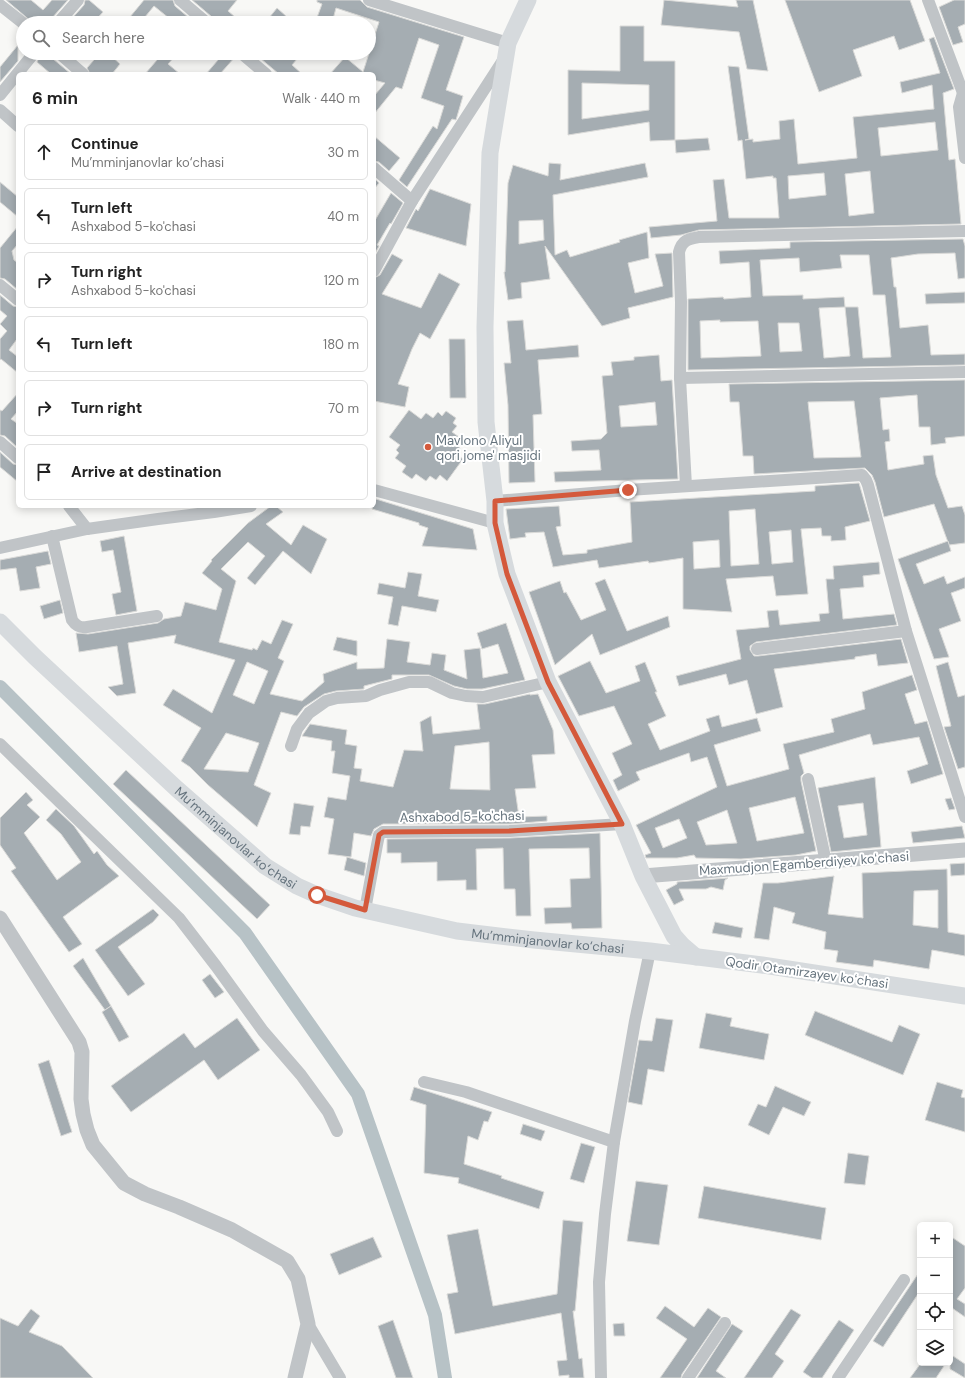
<!DOCTYPE html>
<meta charset="utf-8">
<style>
:root{--surface:#fff;--page:#f2f2f2;--text:#222;--muted:#767676;--line:#e0e0e0}
body{margin:0;font-family:"DM Sans",sans-serif;background:var(--page);color:var(--text)}
.controls{position:absolute;right:12px;bottom:12px;display:grid;overflow:hidden;border-radius:6px;box-shadow:0 2px 10px #0003}
.controls button{width:36px;height:36px;display:grid;place-items:center;padding:0;border:0;border-bottom:1px solid var(--line);background:var(--surface);color:var(--text);font:20px sans-serif}
.stop{position:absolute;width:12px;height:12px;margin:-9px;border:3px solid #d4593b;border-radius:50%;background:#fff}
.stop.end{background:#d4593b;border-color:#fff;box-shadow:0 1px 4px #0008}
.list{margin:0;padding:0;list-style:none}
h2{display:flex;justify-content:space-between;align-items:center;height:52px;margin:0;padding:0 16px;font-size:17px}
h2 small{font-size:13px;font-weight:400;color:var(--muted)}
.list li{display:grid;grid-template-columns:26px 1fr auto;gap:12px;align-items:center;box-sizing:border-box;height:56px;margin:0 8px 8px;padding:0 8px;border:1px solid var(--line);border-radius:6px}
.list b{display:block;font-size:15px;white-space:nowrap}
.list p{margin:0;font-size:13px;white-space:nowrap;color:var(--muted)}
.list em{font-size:13px;font-style:normal;color:var(--muted)}
.icon{flex:none;width:22px;height:22px;fill:none;stroke:currentColor;stroke-width:2;stroke-linecap:round;stroke-linejoin:round}
.map{position:relative;flex:none;width:965px;height:1378px;overflow:hidden}
.search{position:absolute;background:var(--surface);box-shadow:0 2px 10px #0003;left:16px;top:16px;width:360px;height:44px;display:flex;align-items:center;gap:10px;box-sizing:border-box;padding:0 14px;border-radius:22px;color:var(--muted);font-size:15px}
.panel{position:absolute;background:var(--surface);box-shadow:0 2px 10px #0003;left:16px;top:72px;width:360px;height:436px;border-radius:6px}
.map>svg:first-child{display:block}
.lines{fill:none;stroke-linecap:round;stroke-linejoin:round}
.canal{stroke:#b7c2c6;stroke-width:14}
.building{fill:#a5adb2;stroke:#dadad8;fill-rule:evenodd}
.minor{stroke:#c0c4c7;stroke-width:12}
.tertiary{stroke:#c0c4c7;stroke-width:15}
.secondary{stroke:#d6dadd;stroke-width:17}
.route{stroke:#d4593b;stroke-width:5}
.poi-dot{fill:#d4593b;stroke:#fff;stroke-width:1.5}
.labels{text-anchor:middle;stroke-width:4;stroke-linejoin:round;paint-order:stroke}
.poi-label{font-size:13px;fill:#66747e;stroke:#fff;text-anchor:start}
.street-label{font-size:13px;fill:#66747e;stroke:#fff}
</style>
<div class="map">
<svg width="965" height="1378" viewBox="0 0 965 1378">
<rect width="100%" height="100%" fill="#f8f8f6"/>
<g class="lines">
<path class="canal" d="M0 687 245 933 358 1094 435 1315 445 1378"/>
</g>
<g class="building">
<path d="M6 0H31L43 10 52 0H68L52 18 51 23H33Z"/>
<path d="M85 0H89L103 12 93 23H68L84 5Z"/>
<path d="M144 0H173L175 6 195 23H175L154 6 140 23H125Z"/>
<path d="M192 0H237L228 11 242 23H214L212 17Z"/>
<path d="M317 0H360L367 7 464 37 446 90 463 96 456 120 452 119 407 187 399 180 433 126 437 129 444 106 421 98 439 45 419 38 402 89 396 87 374 114V96L385 83 374 80V74H330L345 57 363 72 379 22 336 8 332 23H315L322 4 317 2Z"/>
<path d="M664 0 738 7 736 0H753L768 71 747 69 739 32 661 25Z"/>
<path d="M785 0H910L925 41 899 50 894 36 853 50 862 76 819 92Z"/>
<path d="M954 0H965V24L958 27 963 42 953 45 939 7Z"/>
<path d="M277 8 287 17 282 23H265Z"/>
<path d="M620 26H644V61H675V140L650 141 649 122 568 135V70L620 71ZM582 83 649 85V110L582 119Z"/>
<path d="M934 37 954 89 943 93 949 160 955 159 961 224 699 230 681 235 651 238 649 227 717 221 713 180 724 179 729 218H779L776 178H773V176L746 179 742 140 738 141 728 66 739 67 749 139 745 140 753 139V142L780 139 779 121 794 119 798 164 857 158 853 117 934 109 932 85 902 93 900 82 940 73 929 39ZM935 122 938 150 881 156 878 128ZM870 171 874 213 849 216 845 174ZM824 173 826 195 789 199 788 176Z"/>
<path d="M18 45V61L0 82V67Z"/>
<path d="M41 53H46L71 74H51L37 62Z"/>
<path d="M100 53H108L120 64 112 74H90L87 68Z"/>
<path d="M163 53H178L168 64 180 74H145Z"/>
<path d="M210 53H234L235 57 220 74H206L218 60Z"/>
<path d="M254 53H302L292 65 302 74H279Z"/>
<path d="M374 136 400 158 389 171 379 162 374 161Z"/>
<path d="M708 138 710 150 676 153 675 140Z"/>
<path d="M549 163 561 164 560 180 645 163 648 177 553 195 555 255 567 250 570 257 620 242 619 240 647 232 649 258 628 263 635 293 663 286 655 254 672 253 673 297 628 308 630 318 602 326 545 246 550 279 521 283 522 298 508 300 504 272H505L508 183 513 165 548 176ZM543 220 544 240 519 244V221Z"/>
<path d="M374 178 379 183 374 189Z"/>
<path d="M0 182 18 197V217L0 202Z"/>
<path d="M430 189 471 204 466 246 406 228 416 209 418 211Z"/>
<path d="M391 193 403 203 391 224 390 223 377 245 379 246 374 255V222Z"/>
<path d="M18 226V244L12 251 14 260 18 263V290L5 279 0 278V248Z"/>
<path d="M963 239 965 246V278L958 279 955 253 918 254 891 258 894 287H896L900 328 928 325 931 355 965 354V365L688 370V299L723 297 724 299 751 297 749 262 720 264 719 251 790 248V242ZM840 255H869L873 295H885L891 357 863 358 858 307H845L844 297 803 299V295L763 296 760 260 799 258 800 272 842 268ZM845 307 850 356 824 358 819 308ZM720 320V322L758 321 761 356 701 358 700 321ZM778 323H799L802 351 780 352Z"/>
<path d="M392 254 403 260 382 294 421 308 439 273 460 284 430 339 420 333 412 349 398 384 409 387 405 407 374 401V278L380 275Z"/>
<path d="M965 292V303L926 304 925 294Z"/>
<path d="M0 295 13 306 18 307V340L17 339 9 350 18 357V373L1 359 0 360V339L7 331 0 324 7 316 0 310Z"/>
<path d="M523 320 526 350 578 345 579 357 538 360 542 414 533 415 535 482 509 483 508 405 504 363H511L507 321Z"/>
<path d="M449 339H465L466 398H450Z"/>
<path d="M659 355 661 381 672 380 678 479 555 482 554 472 601 470 599 450 572 451 571 441 601 439 607 433 602 376 613 375 611 362 634 360V357ZM655 402 657 425 621 427 619 406Z"/>
<path d="M965 380V436L945 438 946 443 931 445 930 427H919L917 395 880 398 883 430 889 429 890 441 885 442 888 470 924 464 923 456 933 455 936 475 948 508 962 506 965 515V543L949 545 934 504 884 517 875 482 872 475 865 468 754 474 753 456H743L739 402H730L729 384ZM854 401 861 457 814 458 808 402Z"/>
<path d="M18 393V411L11 419 18 424V448L5 436 0 435V410L2 411Z"/>
<path d="M409 410 421 419 426 413 433 418 438 412 442 416 446 411 456 418 453 423 457 426 452 432 459 437 454 443 460 448 456 454 463 459 447 481 440 475 436 480 430 476 426 481 416 474 412 479 402 472 406 466 395 458 399 453 396 450 400 445 389 437Z"/>
<path d="M0 452 13 464 18 465V482L0 467Z"/>
<path d="M859 483 870 521 845 527 846 540 831 541V536H822L821 528 801 529 808 594 776 596 773 576 726 579 732 612 683 609V558L649 563 648 561 599 568 597 560 553 567 544 532 525 533 526 537 510 539 506 509 559 506 561 526 556 527 563 555 587 553V550L632 542 630 502 815 491V486ZM755 509 759 564 731 566 729 511ZM791 530 793 562 772 564 769 532ZM719 540 720 567 694 569 693 542Z"/>
<path d="M376 499 473 529 477 550 422 546 428 528 419 525V523L372 509Z"/>
<path d="M271 506H276L283 512 266 524 291 545 303 525 327 539 311 574 283 551 255 585 247 578 265 556 248 542 221 569 236 581 219 642 252 650 253 648 257 650 262 640 271 644 282 620 293 624 278 658 284 661 270 694 302 701 324 682 323 674 357 662V669L384 668 387 639 410 642 407 662 430 665 432 653 446 655 444 670 467 679 464 650 480 648 483 678 508 673 498 644 482 649 477 633 506 623 525 680 482 689H467L454 686 429 675H392V679L364 686V689L336 691 324 694 304 707 297 716 281 712 254 785 271 793 257 827 208 785 190 767 181 761 201 728 163 705 173 689 212 713 235 660 174 643 176 635 128 643 136 693 117 696 108 687 123 684 117 646 79 652 76 633 88 634 158 623 164 619 181 616 185 602 216 610 222 589 202 573 212 561 211 560 248 523ZM247 662 268 671 254 704 233 695ZM226 733 259 743 248 772 204 769Z"/>
<path d="M124 536 137 611 116 615 112 594 121 592 113 550 102 552 100 541Z"/>
<path d="M948 541 951 551 916 564 924 584 944 576 947 584 965 577V588L951 593 961 621 939 629 949 657 934 659 898 559Z"/>
<path d="M48 551 51 564 36 567 40 588 20 591 16 568 0 570V560Z"/>
<path d="M879 562 880 574 863 576 864 587 840 589 843 619 894 614 897 625 756 642 750 646V650L754 656H758L901 639 908 663 878 666 876 654 855 657V659L774 669 783 707 756 714 747 680 729 685 726 674 679 686 676 676 741 659 736 630 769 627 767 611 778 610 780 625 820 621 819 614 829 613 826 579H834L833 566Z"/>
<path d="M408 572 422 574 418 596 439 600 436 612 402 606 398 626 388 624 393 597 377 594 379 583 405 588Z"/>
<path d="M605 579 627 631 668 616 670 627 600 655 592 634 555 665 529 592 560 581 564 593 566 592 581 620 606 610 595 583Z"/>
<path d="M60 600 63 613 44 619 40 606Z"/>
<path d="M337 637 357 641V656L333 650Z"/>
<path d="M590 661 606 693 640 681 635 666 645 662 657 692H655L666 716 648 724 660 750 710 731 706 719 719 715 722 727 757 718 761 731 714 745 727 786 789 769 783 744 834 732 831 719 865 709 862 692 912 675 917 690 905 694 915 724 927 721 943 774 911 784 907 771 928 764 919 737 873 745 870 734 799 755 804 773 801 776V781L816 851 796 855 741 859 696 858 694 855 677 858H646L645 855 651 853 636 825 717 787 707 757 691 762 689 753 636 772 640 780 618 791 613 780 622 775 612 753 632 744 614 706 579 716 558 676ZM795 797 804 833 757 841 749 808ZM727 810 737 843 706 845 697 822ZM679 819 687 838 663 848 655 828Z"/>
<path d="M948 662 958 697 965 695V767L958 769 944 727 951 726 936 666Z"/>
<path d="M530 694V695L538 694 553 730 555 754 532 755 536 788 515 789 519 817 547 816V821L510 824H383L374 829 371 836 354 833 351 857 328 854 334 819 324 817 328 797 346 800 350 776 332 773 335 751H331L332 741 302 736 310 724 347 730 345 744 357 746 354 768 362 769 360 781 393 787 404 750 423 751 420 722 431 716 433 734 480 729 477 704H485ZM489 742 490 790 450 789 455 746Z"/>
<path d="M126 770 270 905 257 919 113 784Z"/>
<path d="M875 777 881 847 831 852 818 788ZM863 803 867 835 844 838 838 806Z"/>
<path d="M26 792 33 800 27 805 40 817 24 833 57 880 81 862 61 834 46 820 56 809 74 826 94 854 97 851 107 865 119 876 63 917 82 944 69 952 11 871 16 868 0 845V818Z"/>
<path d="M951 798 955 809 949 810 945 799Z"/>
<path d="M294 803 314 806 310 827 301 826 300 835 289 834Z"/>
<path d="M962 826 965 838 913 843 911 832Z"/>
<path d="M600 833 602 928 572 929 571 923 545 924 544 908 571 907 570 879 590 878 589 848 529 849 531 916H516L515 889H504L503 848 476 849 477 890H466V880L437 881V862L401 863V853H387V839L510 838Z"/>
<path d="M347 857 366 863 364 876 344 870Z"/>
<path d="M965 863V875L951 876 950 864Z"/>
<path d="M947 869 948 932 965 935V956L932 950 929 969 874 960 873 967 836 962 838 951 824 949 826 932 792 923 795 913 774 907 769 940 754 938 763 883H778L834 876 828 914 863 918 862 873ZM938 890V928L913 925 914 891Z"/>
<path d="M728 878 725 880 723 890 711 887 706 889H679L684 900 674 905 666 890 677 884V882Z"/>
<path d="M153 909 159 915 153 922 118 947 145 984 128 996 95 950Z"/>
<path d="M715 922 743 928 741 938 712 933Z"/>
<path d="M83 958 111 1006 105 1010 73 966Z"/>
<path d="M210 974 224 992 215 998 202 980Z"/>
<path d="M111 1006 129 1037 119 1042 102 1012Z"/>
<path d="M815 1011 892 1042 899 1025 920 1034 903 1075 805 1035Z"/>
<path d="M706 1013 732 1018 730 1026 769 1034 764 1060 699 1048Z"/>
<path d="M237 1018 260 1050 218 1080 204 1060 131 1112 111 1086 184 1033 195 1048Z"/>
<path d="M656 1018 673 1020 664 1072 648 1069 642 1105 628 1102 639 1040 652 1041Z"/>
<path d="M49 1060 72 1132 61 1136 38 1064Z"/>
<path d="M937 1082 963 1090 961 1097 965 1098V1132L925 1120Z"/>
<path d="M775 1086 811 1102 804 1116 783 1107 769 1135 748 1125 758 1104 766 1107Z"/>
<path d="M414 1087 492 1112 488 1122 484 1121 478 1140 468 1136 464 1164 502 1176 501 1178 544 1192 539 1209 458 1183 459 1178 424 1173 426 1105 410 1100Z"/>
<path d="M523 1124 545 1131 541 1141 520 1134Z"/>
<path d="M581 1143 595 1147 584 1183 570 1179Z"/>
<path d="M848 1153 869 1156 865 1185 844 1183Z"/>
<path d="M636 1181 668 1185 659 1245 627 1241Z"/>
<path d="M704 1186 826 1208 821 1240 698 1218Z"/>
<path d="M563 1220 583 1222 575 1311H573L579 1359 582 1358 584 1378H569V1375L559 1376 557 1361 567 1360 561 1313 455 1334 447 1294 458 1292 447 1235 478 1229 493 1306 557 1294Z"/>
<path d="M950 1236 965 1246V1288L957 1299 965 1304V1317L952 1308 950 1310Z"/>
<path d="M373 1237 382 1257 339 1275 330 1254Z"/>
<path d="M920 1271V1291L883 1347 873 1341Z"/>
<path d="M665 1306 694 1327 708 1308 721 1317 682 1374 681 1378H660L687 1339 656 1318Z"/>
<path d="M31 1309 40 1316 29 1332 62 1346 93 1378H0V1318L18 1326Z"/>
<path d="M791 1309 801 1315 775 1354 784 1361 772 1378H744Z"/>
<path d="M393 1320 413 1378H396L378 1326Z"/>
<path d="M839 1320 854 1330 822 1378H812L803 1372Z"/>
<path d="M624 1323 625 1336H614L613 1324Z"/>
<path d="M732 1324 743 1331 716 1371 726 1378H697Z"/>
<path d="M950 1354 965 1364V1378L950 1369Z"/>
<path d="M921 1363H946L936 1378H910Z"/>
</g>
<g class="lines">
<g class="minor">
<path d="M180 0 207 23"/>
<path d="M369 0 508 43"/>
<path d="M928 0 963 93"/>
<path d="M0 5 23 23"/>
<path d="M58 23 78 0"/>
<path d="M59 53 83 74"/>
<path d="M241 53 266 74"/>
<path d="M965 92 963 93 959 107 965 158"/>
<path d="M0 95 34 53"/>
<path d="M0 110 18 126"/>
<path d="M374 168 412 201"/>
<path d="M374 271 412 201 502 62"/>
<path d="M0 285 18 300"/>
<path d="M680 378 965 372"/>
<path d="M0 442 18 458"/>
<path d="M686 486 680 378 681 302 679 252C682 240 688 239 699 237L965 231"/>
<path d="M374 490 495 523"/>
<path d="M495 501 628 490 862 475 866 480 868 485 906 631 965 817"/>
<path d="M69 506 87 529"/>
<path d="M52 536 72 620C76 626 80 628 87 627L157 616"/>
<path d="M0 548 87 529 158 519 214 512 251 506"/>
<path d="M757 649 906 631"/>
<path d="M0 744 179 918 216 966 263 1031 301 1075 328 1112 337 1131"/>
<path d="M291 746 297 729 309 713 326 701 337 698 366 696 380 690 409 682H429L452 693 466 696 483 697 548 682"/>
<path d="M808 779 826 862"/>
<path d="M365 910 377 845 379 835 383 832 510 831 622 824"/>
<path d="M424 1082 466 1092 614 1142"/>
<path d="M308 1324 340 1378"/>
<path d="M601 1378 599 1282 605 1214 614 1142 635 1021 650 951"/>
<path d="M688 1378 725 1323"/>
<path d="M838 1378 904 1280"/>
</g>
<g class="tertiary">
<path d="M643 876 965 850"/>
<path d="M0 918 79 1042 82 1052 81 1099 83 1114 87 1130 93 1145 124 1183 145 1194 179 1207 232 1230 287 1261 298 1279 308 1324 295 1378"/>
</g>
<g class="secondary">
<path d="M528 0 508 43 490 153 485 327 486 422 495 501V523L507 574 548 682 622 824 643 876 674 936 682 945 696 957"/>
<path id="s1" d="M0 622 35 657 177 789 265 866 297 886 317 895 355 908 457 931 534 940 650 951 762 965 965 996"/>
</g>
</g>
<g class="lines">
<path class="route" d="M317 895 365 910 379 835 383 832 510 831 622 824 548 682 507 574 495 523V501L628 490"/>
</g>
<circle class="poi-dot" cx="428" cy="447" r="4"/>
<g class="labels">
<g class="poi-label">
<text x="436" y="445">Mavlono Aliyul<tspan x="436" dy="15">qori jome' masjidi</tspan></text>
</g>
<g class="street-label">
<text transform="translate(462 816) rotate(-1)" y="5">Ashxabod 5-ko'chasi</text>
<text dy="5" stroke="none"><textPath href="#s1" startOffset="320">Mu’mminjanovlar ko‘chasi</textPath></text>
<text transform="translate(804 863) rotate(-4)" y="5">Maxmudjon Egamberdiyev koʻchasi</text>
<text dy="5" stroke="none"><textPath href="#s1" startOffset="656">Mu’mminjanovlar ko‘chasi</textPath></text>
<text transform="translate(807 972) rotate(8)" y="5">Qodir Otamirzayev koʻchasi</text>
</g>
</g>
</svg>
<div class="controls">
<button>+</button>
<button>−</button>
<button><svg class="icon" aria-label="locate" viewBox="0 0 24 24"><circle cx="12" cy="12" r="6"/><path d="M12 2v4M12 18v4M2 12h4M18 12h4"/></svg></button>
<button><svg class="icon" aria-label="layers" viewBox="0 0 24 24"><path d="M12 4l9 5-9 5-9-5zM3 14l9 5 9-5"/></svg></button>
</div>
<div class="stop" style="left:317px;top:895px"></div>
<div class="stop end" style="left:628px;top:490px"></div>
<div class="search"><svg class="icon" aria-label="search" viewBox="0 0 24 24"><circle cx="10" cy="10" r="6"/><path d="M15 15l6 6"/></svg>Search here</div>
<section class="panel">
<h2>6 min<small>Walk · 440 m</small></h2>
<ul class="list">
<li><svg class="icon" aria-label="ahead" viewBox="0 0 24 24"><path d="M12 20V5M6 11l6-6 6 6"/></svg><div><b>Continue</b><p>Mu’mminjanovlar ko‘chasi</p></div><em>30 m</em></li>
<li><svg class="icon" aria-label="left" viewBox="0 0 24 24"><path d="M17 20v-9H6M10 6l-5 5 5 5"/></svg><div><b>Turn left</b><p>Ashxabod 5-ko'chasi</p></div><em>40 m</em></li>
<li><svg class="icon" aria-label="right" viewBox="0 0 24 24"><path d="M7 20v-9h11M14 6l5 5-5 5"/></svg><div><b>Turn right</b><p>Ashxabod 5-ko'chasi</p></div><em>120 m</em></li>
<li><svg class="icon" aria-label="left" viewBox="0 0 24 24"><path d="M17 20v-9H6M10 6l-5 5 5 5"/></svg><div><b>Turn left</b></div><em>180 m</em></li>
<li><svg class="icon" aria-label="right" viewBox="0 0 24 24"><path d="M7 20v-9h11M14 6l5 5-5 5"/></svg><div><b>Turn right</b></div><em>70 m</em></li>
<li><svg class="icon" aria-label="arrive" viewBox="0 0 24 24"><path d="M6 21V4h12l-3 4 3 4H6"/></svg><div><b>Arrive at destination</b></div></li>
</ul>
</section>
</div>
